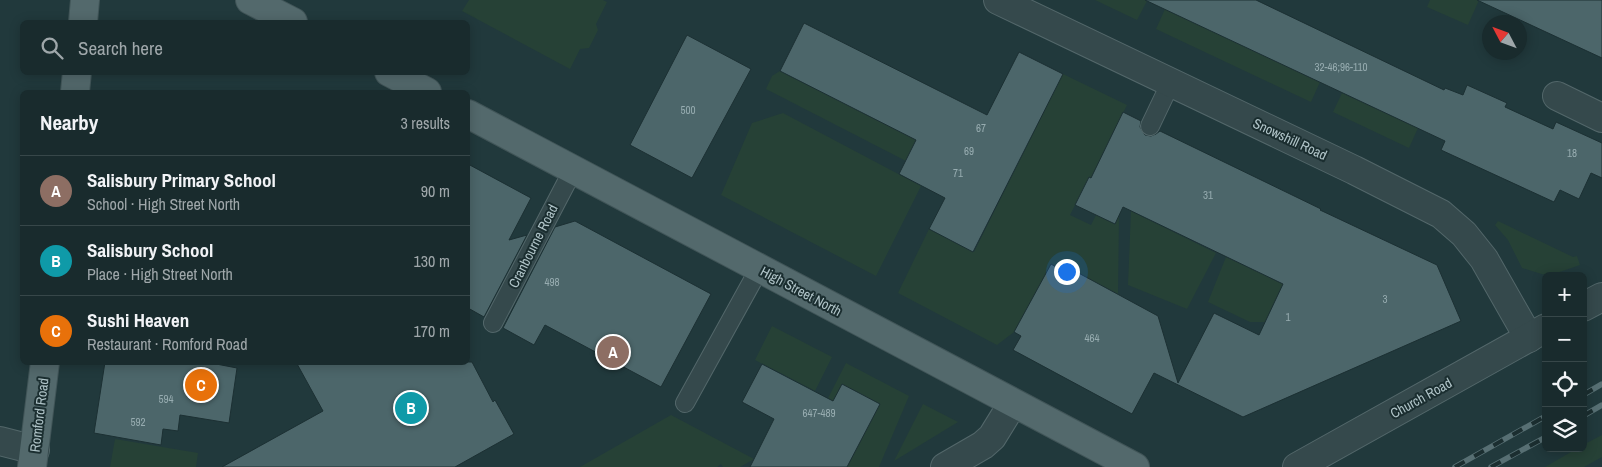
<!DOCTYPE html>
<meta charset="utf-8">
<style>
:root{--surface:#192b2d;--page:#223335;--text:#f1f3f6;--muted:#9fa7aa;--line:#374749;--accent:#95b2f1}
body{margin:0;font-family:"Archivo Narrow",sans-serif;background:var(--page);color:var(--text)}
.controls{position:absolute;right:15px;bottom:15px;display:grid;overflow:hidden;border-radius:8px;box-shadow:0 2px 12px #0003}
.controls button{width:45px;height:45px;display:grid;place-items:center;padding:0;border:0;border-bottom:1px solid var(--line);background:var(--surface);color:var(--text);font:25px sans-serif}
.compass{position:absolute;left:1482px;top:15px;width:45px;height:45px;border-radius:50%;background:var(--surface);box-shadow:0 2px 12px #0003;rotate:311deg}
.you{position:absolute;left:1066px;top:271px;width:18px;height:18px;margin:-12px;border:4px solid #fff;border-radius:50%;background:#1a73e8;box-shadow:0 0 0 8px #1a73e833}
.badge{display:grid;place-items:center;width:32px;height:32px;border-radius:50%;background:var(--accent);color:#fff;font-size:16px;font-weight:700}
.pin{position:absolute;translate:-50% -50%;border:2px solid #fff;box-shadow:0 1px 5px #0006}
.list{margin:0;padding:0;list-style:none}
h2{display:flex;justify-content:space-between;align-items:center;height:65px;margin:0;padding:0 20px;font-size:21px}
h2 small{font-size:16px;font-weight:400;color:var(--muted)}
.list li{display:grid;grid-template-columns:32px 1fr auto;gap:15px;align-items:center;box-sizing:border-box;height:70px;padding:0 20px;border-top:1px solid var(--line)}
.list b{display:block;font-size:19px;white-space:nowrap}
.list p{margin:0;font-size:16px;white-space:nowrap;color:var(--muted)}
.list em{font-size:16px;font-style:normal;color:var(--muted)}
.icon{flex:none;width:28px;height:28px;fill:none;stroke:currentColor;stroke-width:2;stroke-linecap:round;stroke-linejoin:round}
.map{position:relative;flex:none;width:1602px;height:467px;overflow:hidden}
.search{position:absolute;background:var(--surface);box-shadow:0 2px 12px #0003;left:20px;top:20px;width:450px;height:55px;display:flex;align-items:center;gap:12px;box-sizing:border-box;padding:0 18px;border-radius:8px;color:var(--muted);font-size:19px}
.panel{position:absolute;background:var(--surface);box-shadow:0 2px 12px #0003;left:20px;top:90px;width:450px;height:275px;border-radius:8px}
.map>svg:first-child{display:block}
.green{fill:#264136}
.building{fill:#4c666a;stroke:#1c3033}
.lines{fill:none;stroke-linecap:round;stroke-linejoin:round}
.lane-casing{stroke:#53676a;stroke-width:20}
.street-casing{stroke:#53676a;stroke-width:30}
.primary-casing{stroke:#415558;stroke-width:30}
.lane{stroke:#35494c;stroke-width:18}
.street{stroke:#35494c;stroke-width:28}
.primary{stroke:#53696c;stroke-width:28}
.rail-casing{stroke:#576f73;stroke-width:5.5}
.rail{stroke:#1b2e30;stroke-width:4;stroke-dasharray:11;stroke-linecap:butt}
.labels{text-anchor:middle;stroke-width:4;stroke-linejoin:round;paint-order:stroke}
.number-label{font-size:11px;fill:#97acb0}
.street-label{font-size:14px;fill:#b0c4c8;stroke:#1b2e30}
</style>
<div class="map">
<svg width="1602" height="467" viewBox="0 0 1602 467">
<rect width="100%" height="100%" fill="#21393c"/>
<g class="green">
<path d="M469 0H603L607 2 596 24 598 30 589 48 580 49 570 69 462 11Z"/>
<path d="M1095 0H1145L1147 1 1137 20Z"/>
<path d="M1430 0H1479L1468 25 1427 7Z"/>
<path d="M1165 9 1320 82 1311 102 1156 29Z"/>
<path d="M780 71 916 140 906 161 766 89 772 76Z"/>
<path d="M1063 74 1127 105 1091 178 1089 177 1070 215 1091 225 1096 215 1115 224 1119 215 1118 294 1060 264 1058 268 1051 264 1014 332 997 345 898 293 929 229 974 252Z"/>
<path d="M1342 93 1418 128 1409 148 1333 112Z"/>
<path d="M783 113 921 186 876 276 721 195 752 123Z"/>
<path d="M1131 211 1216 253 1187 309 1128 285Z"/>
<path d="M1498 221 1573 257 1577 256 1580 265 1548 276 1522 268 1508 240 1495 225Z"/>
<path d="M1226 257 1283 284 1265 322H1250L1208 302Z"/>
<path d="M772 326 832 357 815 391 755 360Z"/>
<path d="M846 363 909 396 879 467H847L880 404 842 384 829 408 824 406Z"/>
<path d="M923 404 958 422 894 461Z"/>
<path d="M671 415 754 459 740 467H723L721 464 717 467H580Z"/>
<path d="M1602 435V457L1584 467H1545L1578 448H1583V445Z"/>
<path d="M115 439 198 453 196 467H110Z"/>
</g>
<g class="building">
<path d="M1145 0H1256L1444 90 1445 88 1463 95 1467 85 1507 103 1505 107 1553 129 1556 122 1602 143V178L1591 173 1579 199 1560 190 1554 202 1441 150 1445 141Z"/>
<path d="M1477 0H1602V58Z"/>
<path d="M804 23 987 115 1019 52 1063 74 973 252 929 229 945 198 899 174 916 140 780 71Z"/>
<path d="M687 35 751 69 692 178 630 145Z"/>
<path d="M1123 112 1141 121 1140 127 1145 135 1151 136 1156 134 1160 131 1321 209 1320 210 1437 265 1461 321 1243 417 1154 373 1132 414 1013 350 1021 336 1014 332 1051 264 1058 268 1060 263 1158 316 1178 383 1214 313 1259 335 1283 284 1123 207 1115 224 1075 205 1089 177 1091 178Z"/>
<path d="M468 164 531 198 509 240 527 235 484 317 468 308Z"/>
<path d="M575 221 711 294 661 387 545 325 534 345 503 328 555 227Z"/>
<path d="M105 362H206L237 368 229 423 180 415 178 431 163 429 161 445 94 433Z"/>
<path d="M296 362H472L493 402 495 400 514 434 455 467H222L323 411Z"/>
<path d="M762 364 833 401 842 384 880 404 847 467H750L774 419 742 402Z"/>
</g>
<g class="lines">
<g class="lane-casing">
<g id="lane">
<path d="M1150 126 1171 82"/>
<path d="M493 323 573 170"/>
<path d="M685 403 759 269"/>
</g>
</g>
<g class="street-casing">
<g id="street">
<path d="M998 0 1354 170 1441 214 1464 234 1484 259 1529 338"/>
<path d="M1557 96 1602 118"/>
<path d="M1583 307 1602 297"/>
<path d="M0 441 35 450"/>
<path d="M945 467 983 445 992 437 1013 403"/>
<path d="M1297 467 1546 328"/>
</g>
</g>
<g class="primary-casing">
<g id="primary">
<path d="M250 0 293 22"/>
<path d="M83 22 85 0"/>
<path d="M389 72 427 92"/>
<path d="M75 92 77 72"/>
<path d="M468 114 1135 467"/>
<path d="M32 467 45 362"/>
</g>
</g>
<use href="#lane" class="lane"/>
<use href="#street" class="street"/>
<use href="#primary" class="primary"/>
<g class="rail-casing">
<g id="rail">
<path d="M1583 395 1602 384"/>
<path d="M1583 416 1602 405"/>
<path d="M1455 467 1546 416"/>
<path d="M1491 467 1546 437"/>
</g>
</g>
<use href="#rail" class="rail"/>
</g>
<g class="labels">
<g class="number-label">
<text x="1341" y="71">32-46;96-110</text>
<text x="688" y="114">500</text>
<text x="981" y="132">67</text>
<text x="969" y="155">69</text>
<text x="1572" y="157">18</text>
<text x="958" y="177">71</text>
<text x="1208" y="199">31</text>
<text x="552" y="286">498</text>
<text x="1385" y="303">3</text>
<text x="1288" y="321">1</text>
<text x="1092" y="342">464</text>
<text x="166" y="403">594</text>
<text x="819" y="417">647-489</text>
<text x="138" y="426">592</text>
</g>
<g class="street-label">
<text transform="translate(1290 139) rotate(25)" y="5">Snowshill Road</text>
<text transform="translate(533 246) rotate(-63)" y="5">Cranbourne Road</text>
<text transform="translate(801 291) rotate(28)" y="5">High Street North</text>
<text transform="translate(1421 398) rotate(-29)" y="5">Church Road</text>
<text transform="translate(39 415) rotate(-83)" y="5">Romford Road</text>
</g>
</g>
</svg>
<div class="controls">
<button>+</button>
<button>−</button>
<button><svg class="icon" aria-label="locate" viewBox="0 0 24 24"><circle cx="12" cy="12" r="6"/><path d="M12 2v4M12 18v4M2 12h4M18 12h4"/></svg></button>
<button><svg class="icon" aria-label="layers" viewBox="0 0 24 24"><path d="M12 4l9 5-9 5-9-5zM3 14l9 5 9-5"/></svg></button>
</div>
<svg class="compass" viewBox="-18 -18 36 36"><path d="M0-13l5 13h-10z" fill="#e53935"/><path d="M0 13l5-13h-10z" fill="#9fa7aa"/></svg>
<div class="you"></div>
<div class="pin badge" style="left:613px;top:352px;background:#8d6e63">A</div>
<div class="pin badge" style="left:411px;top:408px;background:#0f9aa8">B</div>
<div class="pin badge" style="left:201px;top:385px;background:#e8710a">C</div>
<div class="search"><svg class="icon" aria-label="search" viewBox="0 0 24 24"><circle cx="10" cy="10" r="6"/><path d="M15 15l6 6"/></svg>Search here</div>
<section class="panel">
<h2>Nearby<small>3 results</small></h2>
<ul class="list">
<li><span class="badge" style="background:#8d6e63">A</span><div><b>Salisbury Primary School</b><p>School · High Street North</p></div><em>90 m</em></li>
<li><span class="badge" style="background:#0f9aa8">B</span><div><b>Salisbury School</b><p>Place · High Street North</p></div><em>130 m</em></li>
<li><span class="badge" style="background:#e8710a">C</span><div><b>Sushi Heaven</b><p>Restaurant · Romford Road</p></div><em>170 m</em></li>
</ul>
</section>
</div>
